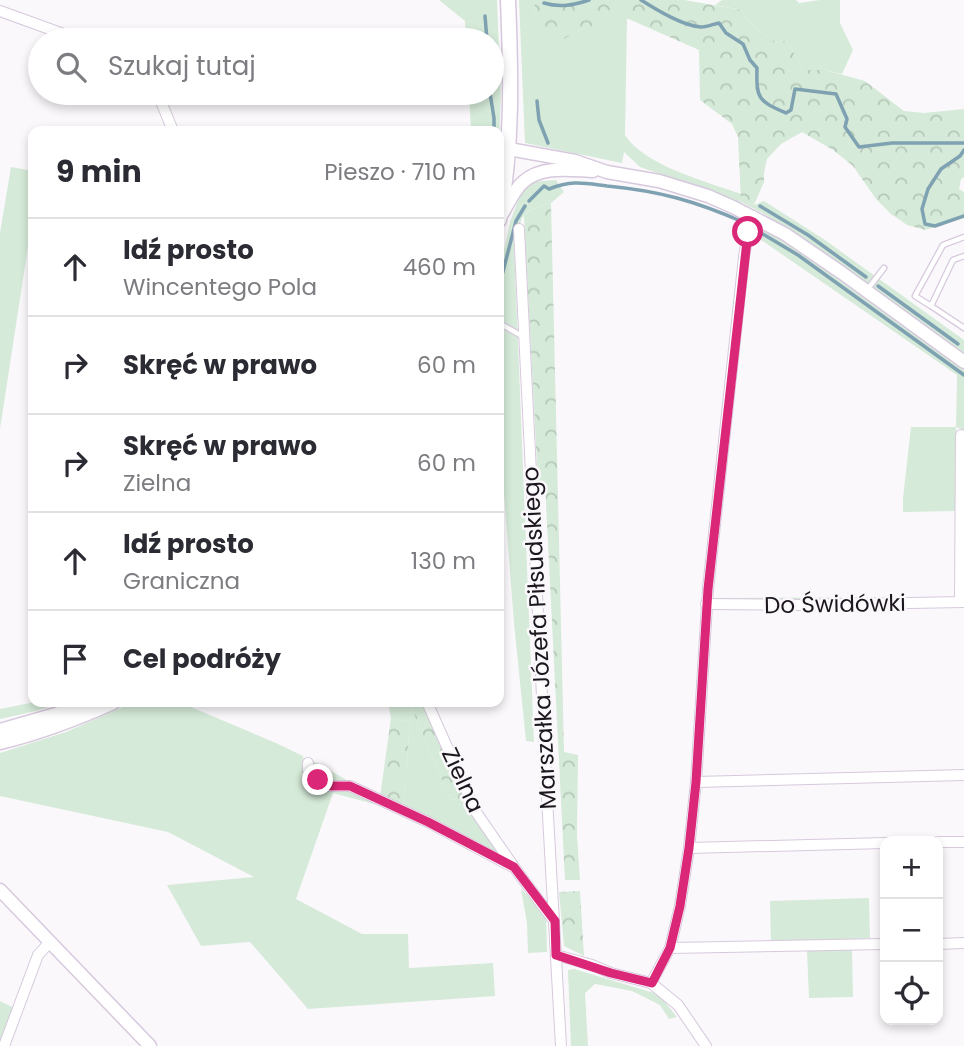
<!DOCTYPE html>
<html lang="pl">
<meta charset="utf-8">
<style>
:root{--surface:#fff;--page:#f7f7f7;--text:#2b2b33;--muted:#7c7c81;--line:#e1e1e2}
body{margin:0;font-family:Poppins,sans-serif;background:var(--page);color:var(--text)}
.controls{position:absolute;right:21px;bottom:21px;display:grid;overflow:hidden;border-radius:14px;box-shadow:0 4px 10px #0003}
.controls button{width:63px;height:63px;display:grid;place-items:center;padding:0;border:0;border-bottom:2px solid var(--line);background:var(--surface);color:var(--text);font:35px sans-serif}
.stop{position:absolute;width:21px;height:21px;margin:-16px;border:5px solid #db2777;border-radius:50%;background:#fff}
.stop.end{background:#db2777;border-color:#fff;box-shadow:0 2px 7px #0008}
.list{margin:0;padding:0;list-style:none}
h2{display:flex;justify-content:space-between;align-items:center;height:91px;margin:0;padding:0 28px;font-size:30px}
h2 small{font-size:23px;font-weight:400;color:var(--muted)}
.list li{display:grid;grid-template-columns:46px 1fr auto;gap:21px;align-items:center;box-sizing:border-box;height:98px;padding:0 28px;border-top:2px solid var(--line)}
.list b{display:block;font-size:26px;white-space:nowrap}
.list p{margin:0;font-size:23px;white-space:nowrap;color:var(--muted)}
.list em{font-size:23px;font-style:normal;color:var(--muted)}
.icon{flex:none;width:38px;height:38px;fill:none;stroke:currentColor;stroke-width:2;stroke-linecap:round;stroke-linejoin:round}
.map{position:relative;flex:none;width:964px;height:1046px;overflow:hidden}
.search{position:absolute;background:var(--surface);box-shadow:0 4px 10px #0003;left:28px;top:28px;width:476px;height:77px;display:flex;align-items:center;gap:18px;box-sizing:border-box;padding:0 24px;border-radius:38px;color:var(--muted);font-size:26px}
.panel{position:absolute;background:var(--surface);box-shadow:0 4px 10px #0003;left:28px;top:126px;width:476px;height:581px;border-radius:14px}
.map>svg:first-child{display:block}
.green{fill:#d5ead8}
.forest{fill:url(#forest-crowns)}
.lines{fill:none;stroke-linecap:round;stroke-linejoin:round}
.stream{stroke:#7fa2b2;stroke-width:3.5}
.lane-casing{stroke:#d7c9dd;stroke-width:7}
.street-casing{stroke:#d7c9dd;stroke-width:12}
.secondary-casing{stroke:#d7c9dd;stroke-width:15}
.primary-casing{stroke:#d7c9dd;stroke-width:17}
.lane{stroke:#fff;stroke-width:4.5}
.street{stroke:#fff;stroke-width:10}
.secondary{stroke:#fff;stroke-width:12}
.primary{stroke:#fff;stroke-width:14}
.route{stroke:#db2777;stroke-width:9}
.labels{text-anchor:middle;stroke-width:5;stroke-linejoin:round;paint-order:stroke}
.street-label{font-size:23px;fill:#1c171e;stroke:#fbf8fc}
</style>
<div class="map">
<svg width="964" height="1046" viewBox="0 0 964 1046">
<defs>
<pattern id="forest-crowns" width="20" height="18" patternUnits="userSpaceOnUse" patternTransform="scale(1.75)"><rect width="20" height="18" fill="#d5ead8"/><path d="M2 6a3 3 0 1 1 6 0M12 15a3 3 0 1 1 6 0" fill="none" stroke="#b6c8b9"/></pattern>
</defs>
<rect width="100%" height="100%" fill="#fbf8fc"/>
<g class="green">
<path d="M439 0H497L501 98 499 141V131H471L469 93H492V40H466L465 21Z"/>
<path d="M519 0H534L535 14 556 43 585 28 608 10 627 18 625 135C645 166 705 181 741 194V202L754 205 764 201 825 240 964 340V353L832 258 766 215 741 202 640 167 624 152 622 163 525 143Z"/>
<path d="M722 0H796L799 3 820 0H840V23L853 50 842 74 825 70H804L786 40 777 43C765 35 748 24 742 10L715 5Z"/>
<path d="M11 167 33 171V214L0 429V233Z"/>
<path d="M556 180 564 192 551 203 530 210 522 218 514 243 534 742 526 741 514 623 500 442 499 441V274L510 222 520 195 531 182Z"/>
<path d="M760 227 814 262 964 370V430L956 427V511L903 512V498L911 427H956L957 375 754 235Z"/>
<path d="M903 597 902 601 711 602V598Z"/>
<path d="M35 702H64L36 711 0 719V709Z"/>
<path d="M134 702H179L276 743 303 756 305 776C320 789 328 788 347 791 357 794 368 801 378 805L333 793 296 899 362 934H408L409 968 493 963 495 996 308 1009 250 942 201 946 167 885 254 877 168 832 0 796V753L66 732Z"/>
<path d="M388 702H409L450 799 467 801 498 854 403 807 410 722 391 718Z"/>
<path d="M311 760 354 784 327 782 311 769Z"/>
<path d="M521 889 546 914 547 952 528 953 527 923Z"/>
<path d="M869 898 870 938 771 944 770 901Z"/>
<path d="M852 949 853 997 809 998 807 951Z"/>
<path d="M574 969 654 993 664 1001 677 1017 669 1019 660 1005 632 991 595 984 585 993 588 1046H571L568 970Z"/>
<path d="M0 1001 16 1009 0 1046Z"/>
</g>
<g class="forest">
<path d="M534 0H684L742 10C748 24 765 35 777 43L786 40 804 70H825L865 81 904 111 924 113 964 109V177L961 179 959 189 964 192V218L925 230 907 225 891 214 876 199 853 166 833 150 802 132 781 144 767 159 764 173V182L754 205 741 202 738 137 732 124 700 100 699 50 608 10 595 28H585L556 43 538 32 531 23 535 14Z"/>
<path d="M551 203 564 752 578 755 577 835 580 880H565L545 484H538L524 216 530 210Z"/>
<path d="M409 702H422L467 801 450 799Z"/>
<path d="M391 718 410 722 403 807 380 797Z"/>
<path d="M580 891 584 956 564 946 559 892Z"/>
</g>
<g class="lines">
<g class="stream">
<path d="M641 0C657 10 683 26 701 27 707 27 713 24 719 23L726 33 743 44 750 60 757 68C756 100 759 101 786 113L791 110 795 89 836 94 847 119 845 127 859 147 892 143H964"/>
<path d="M544 3C560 8 574 5 589 0"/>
<path d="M485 16 487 40"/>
<path d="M490 93 494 118V131"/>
<path d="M537 101 539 120 548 143"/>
<path d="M964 150 960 156 941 169 928 189 922 209 925 224 935 226 964 216"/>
<path d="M529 201 544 186 549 189C572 180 583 183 607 186 660 191 695 201 743 222"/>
<path d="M760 206 808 235 866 277"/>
<path d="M756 230 798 255 964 375"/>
<path d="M878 286 958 344"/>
<path d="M499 287 516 221 525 206"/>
</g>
<g class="lane-casing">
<g id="lane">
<path d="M964 256 953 260 931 306 964 328"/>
<path d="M867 290 884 268"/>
<path d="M931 306 915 296 943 245 964 237"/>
<path d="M499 323 522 336"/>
</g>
</g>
<g class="street-casing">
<g id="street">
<path d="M0 11 80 40"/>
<path d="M156 93 160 99 173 131"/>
<path d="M519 229 547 798 561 1046"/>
<path d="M960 602 961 435"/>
<path d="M706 604 801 605 964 602"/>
<path d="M427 702 476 812 514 867 554 921"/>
<path d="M308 763V770L318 780 331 786H350L428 822 511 866"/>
<path d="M696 782 964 775"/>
<path d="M938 842H964"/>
<path d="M689 848 885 843"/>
<path d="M938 944 964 943"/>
<path d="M670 948 885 944"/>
<path d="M556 955 592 965 611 973 651 983 678 1005 706 1046"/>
<path d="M651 983 670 948 680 906 689 848 696 782 708 589 744 257 748 232 753 216"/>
<path d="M4 1046 38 955 50 942"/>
</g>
</g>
<g class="secondary-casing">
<g id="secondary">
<path d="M509 149 575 161 607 172 659 181 708 196 733 207 785 234 842 273 964 362"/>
<path d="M502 214C508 204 514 190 523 182 542 165 570 170 593 171"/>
<path d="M0 890 150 1046"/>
</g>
</g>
<g class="primary-casing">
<g id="primary">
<path d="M499 220C513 147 511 74 508 0"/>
<path d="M0 731 56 715 89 702"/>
<path d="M0 742C41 732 75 719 113 702"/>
</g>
</g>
<use href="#lane" class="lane"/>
<use href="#street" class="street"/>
<use href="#secondary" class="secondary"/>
<use href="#primary" class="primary"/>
</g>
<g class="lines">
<path class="route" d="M318 780 331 786H350L428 822 514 867 555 921 556 955 611 973 652 983 670 948 680 906 689 848 696 782 708 589 748 232"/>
</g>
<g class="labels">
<g class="street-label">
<text transform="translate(835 604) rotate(-1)" y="8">Do Świdówki</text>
<text transform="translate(539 638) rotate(-93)" y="8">Marszałka Józefa Piłsudskiego</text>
<text transform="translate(463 780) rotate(65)" y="8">Zielna</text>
</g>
</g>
</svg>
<div class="controls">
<button>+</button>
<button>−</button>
<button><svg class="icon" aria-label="locate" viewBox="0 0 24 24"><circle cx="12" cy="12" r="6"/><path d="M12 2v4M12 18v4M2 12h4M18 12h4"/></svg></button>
</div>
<div class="stop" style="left:748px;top:232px"></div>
<div class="stop end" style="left:318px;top:780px"></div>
<div class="search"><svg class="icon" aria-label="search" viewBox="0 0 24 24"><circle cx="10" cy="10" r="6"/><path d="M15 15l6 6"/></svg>Szukaj tutaj</div>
<section class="panel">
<h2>9 min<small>Pieszo · 710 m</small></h2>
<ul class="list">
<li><svg class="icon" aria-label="ahead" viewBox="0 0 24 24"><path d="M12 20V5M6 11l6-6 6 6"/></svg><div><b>Idź prosto</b><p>Wincentego Pola</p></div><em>460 m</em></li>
<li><svg class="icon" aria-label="right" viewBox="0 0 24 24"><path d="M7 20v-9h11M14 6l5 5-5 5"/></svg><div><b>Skręć w prawo</b></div><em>60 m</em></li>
<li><svg class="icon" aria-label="right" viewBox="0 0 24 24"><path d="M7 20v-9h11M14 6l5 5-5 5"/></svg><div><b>Skręć w prawo</b><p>Zielna</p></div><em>60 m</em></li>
<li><svg class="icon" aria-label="ahead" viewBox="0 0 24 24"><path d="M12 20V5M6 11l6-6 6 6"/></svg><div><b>Idź prosto</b><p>Graniczna</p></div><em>130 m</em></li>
<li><svg class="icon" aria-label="arrive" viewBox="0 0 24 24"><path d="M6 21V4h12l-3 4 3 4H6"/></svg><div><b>Cel podróży</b></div></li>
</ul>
</section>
</div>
